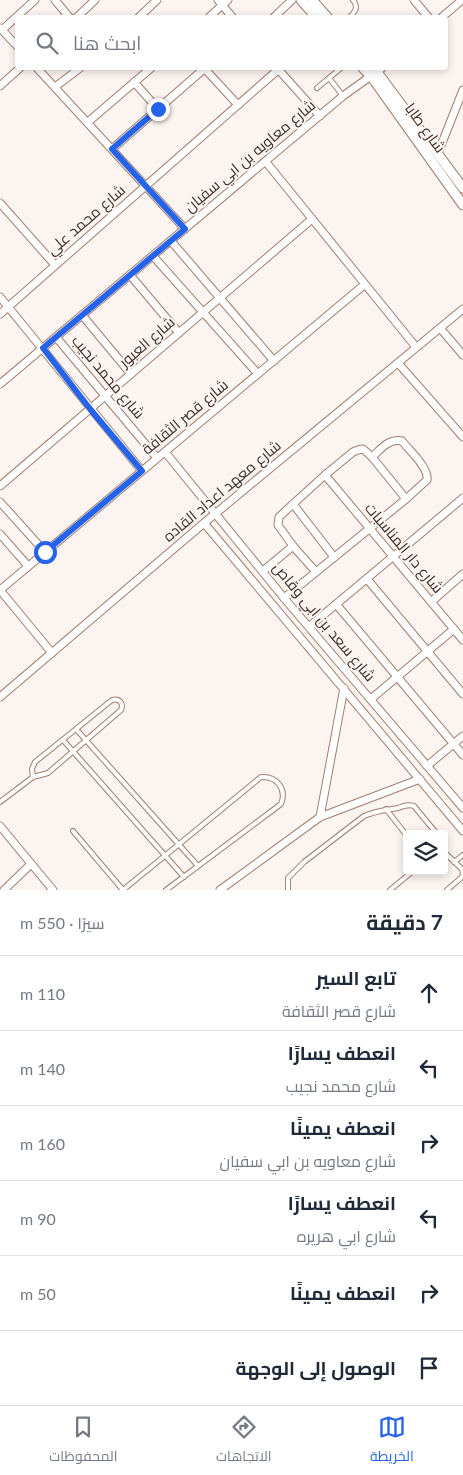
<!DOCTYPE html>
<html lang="ar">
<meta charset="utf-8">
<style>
:root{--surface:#fff;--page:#f6f6f7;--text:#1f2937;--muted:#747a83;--line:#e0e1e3;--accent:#2563eb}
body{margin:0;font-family:Lato,Cairo,sans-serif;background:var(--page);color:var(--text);direction:rtl}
.controls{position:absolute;right:15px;bottom:15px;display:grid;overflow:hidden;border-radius:5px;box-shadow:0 2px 8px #0003}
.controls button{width:45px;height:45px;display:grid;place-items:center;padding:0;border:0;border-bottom:1px solid var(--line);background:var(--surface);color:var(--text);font:25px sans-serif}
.stop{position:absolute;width:15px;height:15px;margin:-11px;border:4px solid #2563eb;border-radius:50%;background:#fff}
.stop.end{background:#2563eb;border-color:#fff;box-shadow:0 1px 5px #0008}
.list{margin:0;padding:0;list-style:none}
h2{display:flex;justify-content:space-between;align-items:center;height:65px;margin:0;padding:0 20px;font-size:21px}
h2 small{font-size:16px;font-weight:400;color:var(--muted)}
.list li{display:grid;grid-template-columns:32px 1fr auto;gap:15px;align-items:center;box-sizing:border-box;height:75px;padding:0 20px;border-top:1px solid var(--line)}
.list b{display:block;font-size:19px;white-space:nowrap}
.list p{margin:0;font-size:16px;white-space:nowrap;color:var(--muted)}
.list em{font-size:16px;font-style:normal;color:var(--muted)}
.icon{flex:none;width:28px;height:28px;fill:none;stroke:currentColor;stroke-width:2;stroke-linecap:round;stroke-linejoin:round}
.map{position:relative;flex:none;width:463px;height:890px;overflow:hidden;direction:ltr}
.search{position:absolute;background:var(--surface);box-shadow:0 2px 8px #0003;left:15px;right:15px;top:15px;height:55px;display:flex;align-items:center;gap:12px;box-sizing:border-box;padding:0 18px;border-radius:5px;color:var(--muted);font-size:19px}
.sheet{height:515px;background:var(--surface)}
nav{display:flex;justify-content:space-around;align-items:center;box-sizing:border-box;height:70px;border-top:1px solid var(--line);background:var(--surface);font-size:14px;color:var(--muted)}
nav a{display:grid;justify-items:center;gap:2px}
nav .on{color:var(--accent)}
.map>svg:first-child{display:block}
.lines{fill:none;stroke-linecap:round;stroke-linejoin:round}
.service-casing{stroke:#a17e6e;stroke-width:6}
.minor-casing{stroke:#a17e6e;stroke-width:9}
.tertiary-casing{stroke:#a17e6e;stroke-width:11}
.service{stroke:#fff;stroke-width:4}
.minor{stroke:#fff;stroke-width:7}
.tertiary{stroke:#fff;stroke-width:9}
.route{stroke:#2563eb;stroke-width:6}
.labels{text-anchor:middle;stroke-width:4;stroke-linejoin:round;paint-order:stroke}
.street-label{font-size:15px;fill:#392b24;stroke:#fcf4f1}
</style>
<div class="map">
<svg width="463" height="890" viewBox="0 0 463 890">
<rect width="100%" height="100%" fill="#fcf4f1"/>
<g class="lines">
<g class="service-casing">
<g id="service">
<path d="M349 18C355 12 359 7 353 0"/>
<path d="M329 78 343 96"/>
<path d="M317 88 341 68"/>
<path d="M76 729 198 866"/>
<path d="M63 740 184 877"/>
<path d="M0 802 33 777 48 773 121 710C124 703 119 698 112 700L35 762 32 769 33 777"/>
<path d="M386 809 407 836"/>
<path d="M73 831 123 890"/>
<path d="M444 852 462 869 463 874 462 877 447 890"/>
<path d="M454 862 463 855"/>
<path d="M123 890 261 777C277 776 287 789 281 804L166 890"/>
<path d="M288 890V878L304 862 364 816C375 811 386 810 398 808 404 806 408 804 414 806L437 834"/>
<path d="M390 890 413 871"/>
</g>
</g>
<g class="minor-casing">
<g id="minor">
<path d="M55 0 70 18"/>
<path d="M218 0 233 18"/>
<path d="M414 0 429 18"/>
<path d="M76 18 95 0"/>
<path d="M138 18 157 0"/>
<path d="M208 18 228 0"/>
<path d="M273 18 292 0"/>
<path d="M441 18 462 0"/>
<path d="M0 28 18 47"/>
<path d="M2 30 35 0"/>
<path d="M37 68 185 229"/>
<path d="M204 68 238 105"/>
<path d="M277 68 320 116"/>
<path d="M134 82 158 109"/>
<path d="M0 86 20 68"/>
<path d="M55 87 80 68"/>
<path d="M88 122 151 68"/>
<path d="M112 149 205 68"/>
<path d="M438 153 463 90"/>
<path d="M266 162 416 347"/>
<path d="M0 203 55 265"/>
<path d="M171 241 274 361"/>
<path d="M153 256 258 374"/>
<path d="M130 275 179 333"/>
<path d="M0 297 142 471"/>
<path d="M0 314 280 68"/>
<path d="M82 315 131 374"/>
<path d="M440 328 463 355"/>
<path d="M56 337 157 458"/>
<path d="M398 363 463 437"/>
<path d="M0 384 343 96 382 68"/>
<path d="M165 452 284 598 463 808"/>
<path d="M325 475 463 640"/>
<path d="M0 486 312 219"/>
<path d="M0 502 45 552"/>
<path d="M293 504 279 517 278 525 293 546 316 572"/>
<path d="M204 523 463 831"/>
<path d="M0 534 28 566"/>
<path d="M334 557 293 504 325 475 353 452 358 450 363 449 372 457 406 499"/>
<path d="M263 571 293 546"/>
<path d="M367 579 463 694"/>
<path d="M0 590 364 285"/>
<path d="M0 590 52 653"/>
<path d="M284 598 406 499 427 480C429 468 410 451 402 441 389 438 381 449 372 457"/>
<path d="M431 602 463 574"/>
<path d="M336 604 463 755"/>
<path d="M310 626 463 498"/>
<path d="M0 697 204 523 463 309"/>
<path d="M371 699 454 629"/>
<path d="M427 766 463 736"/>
<path d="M320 817 344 688"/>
<path d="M0 826 53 890"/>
<path d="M4 890 31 864"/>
<path d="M220 890 320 817 420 779"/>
</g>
</g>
<g class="tertiary-casing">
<g id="tertiary">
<path d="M301 0 317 18"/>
<path d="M312 0 328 18"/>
<path d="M363 68 371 76 463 205"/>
<path d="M374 68 463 188"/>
</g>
</g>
<use href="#service" class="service"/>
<use href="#minor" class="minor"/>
<use href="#tertiary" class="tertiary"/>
</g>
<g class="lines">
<path class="route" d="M45 552 142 471 90 409 43 348 185 229 112 149 158 109"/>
</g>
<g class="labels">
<g class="street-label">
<text transform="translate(425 128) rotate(54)" y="5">شارع طابا</text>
<text transform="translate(250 156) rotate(-40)" y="5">شارع معاويه بن ابي سفيان</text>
<text transform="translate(86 220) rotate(-41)" y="5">شارع محمد علي</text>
<text transform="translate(147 342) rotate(-41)" y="5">شارع العبور</text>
<text transform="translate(108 377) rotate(50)" y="5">شارع محمد نجيب</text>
<text transform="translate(185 417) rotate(-40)" y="5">شارع قصر الثقافة</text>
<text transform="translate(222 491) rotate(-40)" y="5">شارع معهد اعداد القاده</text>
<text transform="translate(404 548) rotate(50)" y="5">شارع دار المناسبات</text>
<text transform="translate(324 622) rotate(50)" y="5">شارع سعد بن ابي وقاص</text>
</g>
</g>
</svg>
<div class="controls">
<button><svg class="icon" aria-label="layers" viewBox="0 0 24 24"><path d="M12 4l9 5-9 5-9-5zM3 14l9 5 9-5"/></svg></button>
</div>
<div class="stop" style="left:45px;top:552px"></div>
<div class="stop end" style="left:158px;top:109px"></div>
<div class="search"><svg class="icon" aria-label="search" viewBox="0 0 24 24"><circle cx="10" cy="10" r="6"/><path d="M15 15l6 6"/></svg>ابحث هنا</div>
</div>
<section class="sheet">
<h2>7 دقيقة<small>سيرًا · 550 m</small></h2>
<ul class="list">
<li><svg class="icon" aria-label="ahead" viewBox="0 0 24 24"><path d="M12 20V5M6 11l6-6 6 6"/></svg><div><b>تابع السير</b><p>شارع قصر الثقافة</p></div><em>110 m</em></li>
<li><svg class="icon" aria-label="left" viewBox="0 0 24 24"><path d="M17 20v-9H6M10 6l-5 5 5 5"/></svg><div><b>انعطف يسارًا</b><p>شارع محمد نجيب</p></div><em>140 m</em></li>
<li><svg class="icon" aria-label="right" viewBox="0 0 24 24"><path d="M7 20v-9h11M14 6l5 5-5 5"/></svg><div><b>انعطف يمينًا</b><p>شارع معاويه بن ابي سفيان</p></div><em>160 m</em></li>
<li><svg class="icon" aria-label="left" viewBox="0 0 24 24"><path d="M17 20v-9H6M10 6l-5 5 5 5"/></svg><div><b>انعطف يسارًا</b><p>شارع ابي هريره</p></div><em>90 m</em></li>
<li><svg class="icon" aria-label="right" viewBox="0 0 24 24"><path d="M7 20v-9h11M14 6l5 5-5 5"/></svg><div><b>انعطف يمينًا</b></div><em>50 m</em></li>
<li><svg class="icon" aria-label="arrive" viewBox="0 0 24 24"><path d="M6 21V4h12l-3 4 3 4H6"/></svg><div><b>الوصول إلى الوجهة</b></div></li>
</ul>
</section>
<nav>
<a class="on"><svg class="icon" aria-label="map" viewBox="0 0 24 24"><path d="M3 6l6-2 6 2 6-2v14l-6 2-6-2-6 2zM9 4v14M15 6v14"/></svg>الخريطة</a>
<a><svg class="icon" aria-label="directions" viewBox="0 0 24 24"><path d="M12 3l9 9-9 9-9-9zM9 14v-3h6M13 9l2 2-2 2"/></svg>الاتجاهات</a>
<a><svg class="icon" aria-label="saved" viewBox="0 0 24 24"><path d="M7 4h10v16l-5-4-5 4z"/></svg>المحفوظات</a>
</nav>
